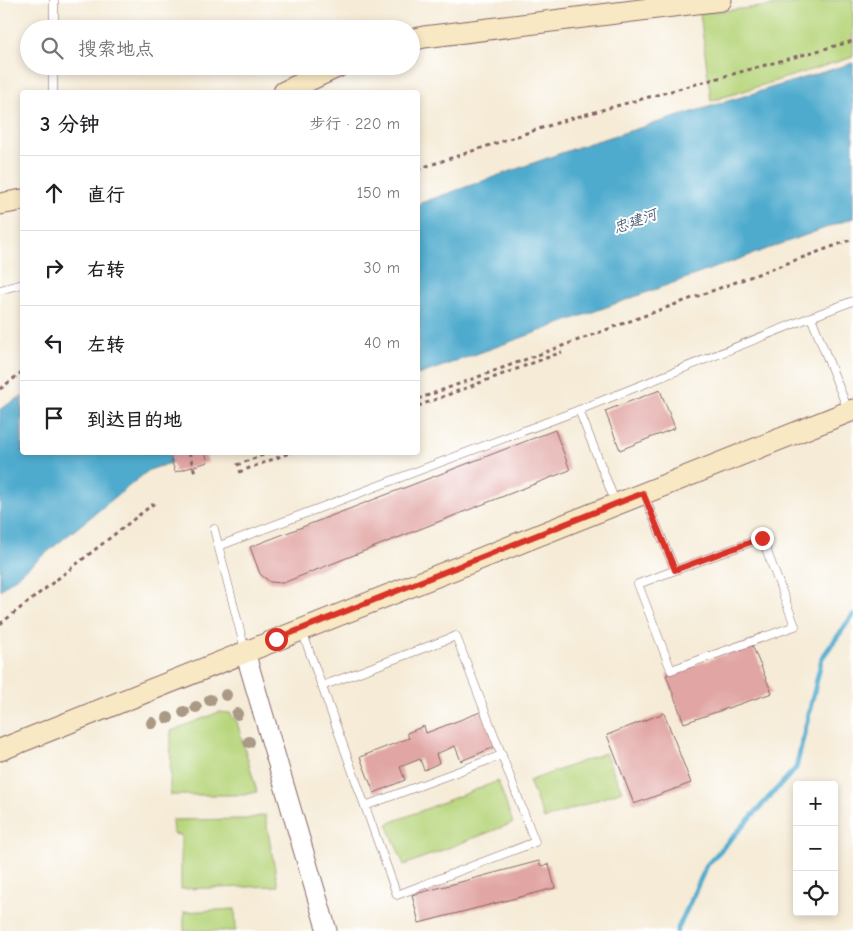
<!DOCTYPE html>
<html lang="zh">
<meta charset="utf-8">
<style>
:root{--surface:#fff;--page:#f6f6f6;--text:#202124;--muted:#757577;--line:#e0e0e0}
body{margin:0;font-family:"Comic Neue","LXGW WenKai TC",sans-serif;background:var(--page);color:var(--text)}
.controls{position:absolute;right:15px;bottom:15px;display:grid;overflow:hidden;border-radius:5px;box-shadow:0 2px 8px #0003}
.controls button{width:45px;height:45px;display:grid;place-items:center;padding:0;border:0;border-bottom:1px solid var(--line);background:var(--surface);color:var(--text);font:25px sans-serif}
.stop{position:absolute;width:15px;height:15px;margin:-11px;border:4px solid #d93025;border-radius:50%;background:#fff}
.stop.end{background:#d93025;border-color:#fff;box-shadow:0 1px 5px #0008}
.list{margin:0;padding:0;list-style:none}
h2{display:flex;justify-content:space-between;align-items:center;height:65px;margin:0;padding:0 20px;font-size:21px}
h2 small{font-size:16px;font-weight:400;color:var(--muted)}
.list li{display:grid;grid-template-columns:32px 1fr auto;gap:15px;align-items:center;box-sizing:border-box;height:75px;padding:0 20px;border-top:1px solid var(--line)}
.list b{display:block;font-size:19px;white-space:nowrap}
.list em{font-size:16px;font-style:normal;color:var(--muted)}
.icon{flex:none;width:28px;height:28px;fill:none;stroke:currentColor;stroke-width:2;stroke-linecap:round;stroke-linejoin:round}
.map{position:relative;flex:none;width:853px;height:931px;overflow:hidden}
.search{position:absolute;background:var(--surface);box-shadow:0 2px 8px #0003;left:20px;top:20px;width:400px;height:55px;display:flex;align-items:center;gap:12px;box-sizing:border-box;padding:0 18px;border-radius:28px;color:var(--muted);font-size:19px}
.panel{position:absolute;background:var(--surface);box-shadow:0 2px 8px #0003;left:20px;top:90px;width:400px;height:365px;border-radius:5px}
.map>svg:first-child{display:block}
.green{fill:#b7d57b;stroke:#807a53}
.water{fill:#50abce;stroke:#4d657c}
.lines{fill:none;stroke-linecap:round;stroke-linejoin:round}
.stream{stroke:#50abce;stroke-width:5}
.building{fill:#e1a5a3}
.service-casing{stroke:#866667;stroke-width:9}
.tertiary-casing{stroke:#866667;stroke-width:21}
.secondary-casing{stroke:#866667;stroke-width:23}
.path{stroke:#866667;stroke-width:3;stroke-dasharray:4 4;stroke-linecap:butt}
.service{stroke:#fff;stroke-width:8}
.tertiary{stroke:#fff;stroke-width:19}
.secondary{stroke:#f8e8c3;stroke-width:21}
.tree{fill:#a99985}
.route{stroke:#d93025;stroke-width:6}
.labels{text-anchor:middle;stroke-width:4;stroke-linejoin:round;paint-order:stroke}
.water-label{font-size:15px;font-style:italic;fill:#4d5e74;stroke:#fff}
</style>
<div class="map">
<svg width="853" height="931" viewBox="0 0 853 931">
<rect width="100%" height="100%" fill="#fff"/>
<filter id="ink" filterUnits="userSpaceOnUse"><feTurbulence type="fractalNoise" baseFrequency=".02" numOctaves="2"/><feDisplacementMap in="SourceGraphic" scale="10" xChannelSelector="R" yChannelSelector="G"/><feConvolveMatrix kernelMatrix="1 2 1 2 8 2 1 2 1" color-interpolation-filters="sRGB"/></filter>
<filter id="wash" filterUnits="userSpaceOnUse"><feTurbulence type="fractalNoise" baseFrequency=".0096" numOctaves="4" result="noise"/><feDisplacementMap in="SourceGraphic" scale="20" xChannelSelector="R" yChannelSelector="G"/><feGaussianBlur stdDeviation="1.12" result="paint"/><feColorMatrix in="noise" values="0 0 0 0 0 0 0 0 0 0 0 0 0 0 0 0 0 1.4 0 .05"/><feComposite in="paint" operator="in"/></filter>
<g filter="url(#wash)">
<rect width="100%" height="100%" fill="#f5ebd6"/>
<g class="green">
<path d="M831 0H853V57L711 101 700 13Z"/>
<path d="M219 712 230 713 237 722 257 792 243 795H170L171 731Z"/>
<path d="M605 753 622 791 544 819 529 781Z"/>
<path d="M498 781 513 823 404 865 387 824Z"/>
<path d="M265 815 278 886 181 889V835L173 834 172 820 246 819Z"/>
<path d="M235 909 236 931H184V912Z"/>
</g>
<g class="water">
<path d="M853 63V218L418 375V204L587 144Z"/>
<path d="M22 396V452L200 453 149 470 0 590V409Z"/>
</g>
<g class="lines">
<path class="stream" d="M677 931 707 865 796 768 822 658 853 615"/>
</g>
<g id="blocks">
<g class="building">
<path d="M660 390 675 428 620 450 605 411Z"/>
<path d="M555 430 570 470 283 583 270 582 260 574 250 547Z"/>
<path d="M169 452H205L208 462 175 472Z"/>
<path d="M752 645 772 693 684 723 666 675Z"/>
<path d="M483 711 497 746 461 761 455 746 436 754 439 763 424 770 420 759 400 767 405 780 374 793 360 757 409 738 407 733 424 726 426 733Z"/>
<path d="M664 713 691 783 634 804 607 735Z"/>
<path d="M539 861 541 866 549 864 555 888 419 923 412 895Z"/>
</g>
</g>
</g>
<g filter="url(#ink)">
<use href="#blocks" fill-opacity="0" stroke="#866667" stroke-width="1"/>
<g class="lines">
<g class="service-casing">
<g id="service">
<path d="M54 29V0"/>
<path d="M53 92V66"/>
<path d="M0 290 22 284"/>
<path d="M579 410 616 504"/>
<path d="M848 410 811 317 853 301"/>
<path d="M644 495 675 570"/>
<path d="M214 529 245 650"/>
<path d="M762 538 795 626 671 670 638 584Z"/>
<path d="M219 546 579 410 811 317"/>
<path d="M302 631 397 895 535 842 456 636 322 686"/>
<path d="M365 806 502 755"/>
</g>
</g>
<g class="tertiary-casing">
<path id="tertiary" d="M245 652 327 931"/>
</g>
<g class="secondary-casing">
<g id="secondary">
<path d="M411 40 424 37 721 0"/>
<path d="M284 92 339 66"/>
<path d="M0 204 22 200"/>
<path d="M0 750 853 410"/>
</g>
</g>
<g class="path">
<path d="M418 169 569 119 853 41"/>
<path d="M0 389 22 372"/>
<path d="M418 399 853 239"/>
<path d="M418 406 562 352"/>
<path d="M189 452 195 473"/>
<path d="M237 465 271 452"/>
<path d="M239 472 292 452"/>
<path d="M0 624 157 501"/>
</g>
<use href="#service" class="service"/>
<use href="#tertiary" class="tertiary"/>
<use href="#secondary" class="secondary"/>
</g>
<g class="tree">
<circle cx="226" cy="695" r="6"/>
<circle cx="210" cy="700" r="6"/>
<circle cx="196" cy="707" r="6"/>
<circle cx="184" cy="712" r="6"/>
<circle cx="237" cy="714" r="6"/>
<circle cx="168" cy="718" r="6"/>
<circle cx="152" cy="723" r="6"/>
<circle cx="249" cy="742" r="6"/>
</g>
</g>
<g class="lines" filter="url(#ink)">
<path class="route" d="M276 639 643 493 675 570 762 538"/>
</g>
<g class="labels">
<g class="water-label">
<text transform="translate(635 221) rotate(-20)" y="5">忠建河</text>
</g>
</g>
</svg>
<div class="controls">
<button>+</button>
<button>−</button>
<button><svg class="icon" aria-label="locate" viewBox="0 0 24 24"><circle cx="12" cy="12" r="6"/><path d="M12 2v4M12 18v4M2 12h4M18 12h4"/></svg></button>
</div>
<div class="stop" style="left:276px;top:639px"></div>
<div class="stop end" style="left:762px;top:538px"></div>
<div class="search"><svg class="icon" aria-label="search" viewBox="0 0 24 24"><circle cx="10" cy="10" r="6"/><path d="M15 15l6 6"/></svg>搜索地点</div>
<section class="panel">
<h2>3 分钟<small>步行 · 220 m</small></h2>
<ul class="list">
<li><svg class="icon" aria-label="ahead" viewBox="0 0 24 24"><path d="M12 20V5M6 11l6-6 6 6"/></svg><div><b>直行</b></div><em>150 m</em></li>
<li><svg class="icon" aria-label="right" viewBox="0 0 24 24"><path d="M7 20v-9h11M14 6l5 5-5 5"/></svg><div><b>右转</b></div><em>30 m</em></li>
<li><svg class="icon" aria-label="left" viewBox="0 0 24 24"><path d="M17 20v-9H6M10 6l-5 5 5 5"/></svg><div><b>左转</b></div><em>40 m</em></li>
<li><svg class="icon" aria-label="arrive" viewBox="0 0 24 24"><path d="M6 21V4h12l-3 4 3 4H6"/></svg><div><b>到达目的地</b></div></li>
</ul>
</section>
</div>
